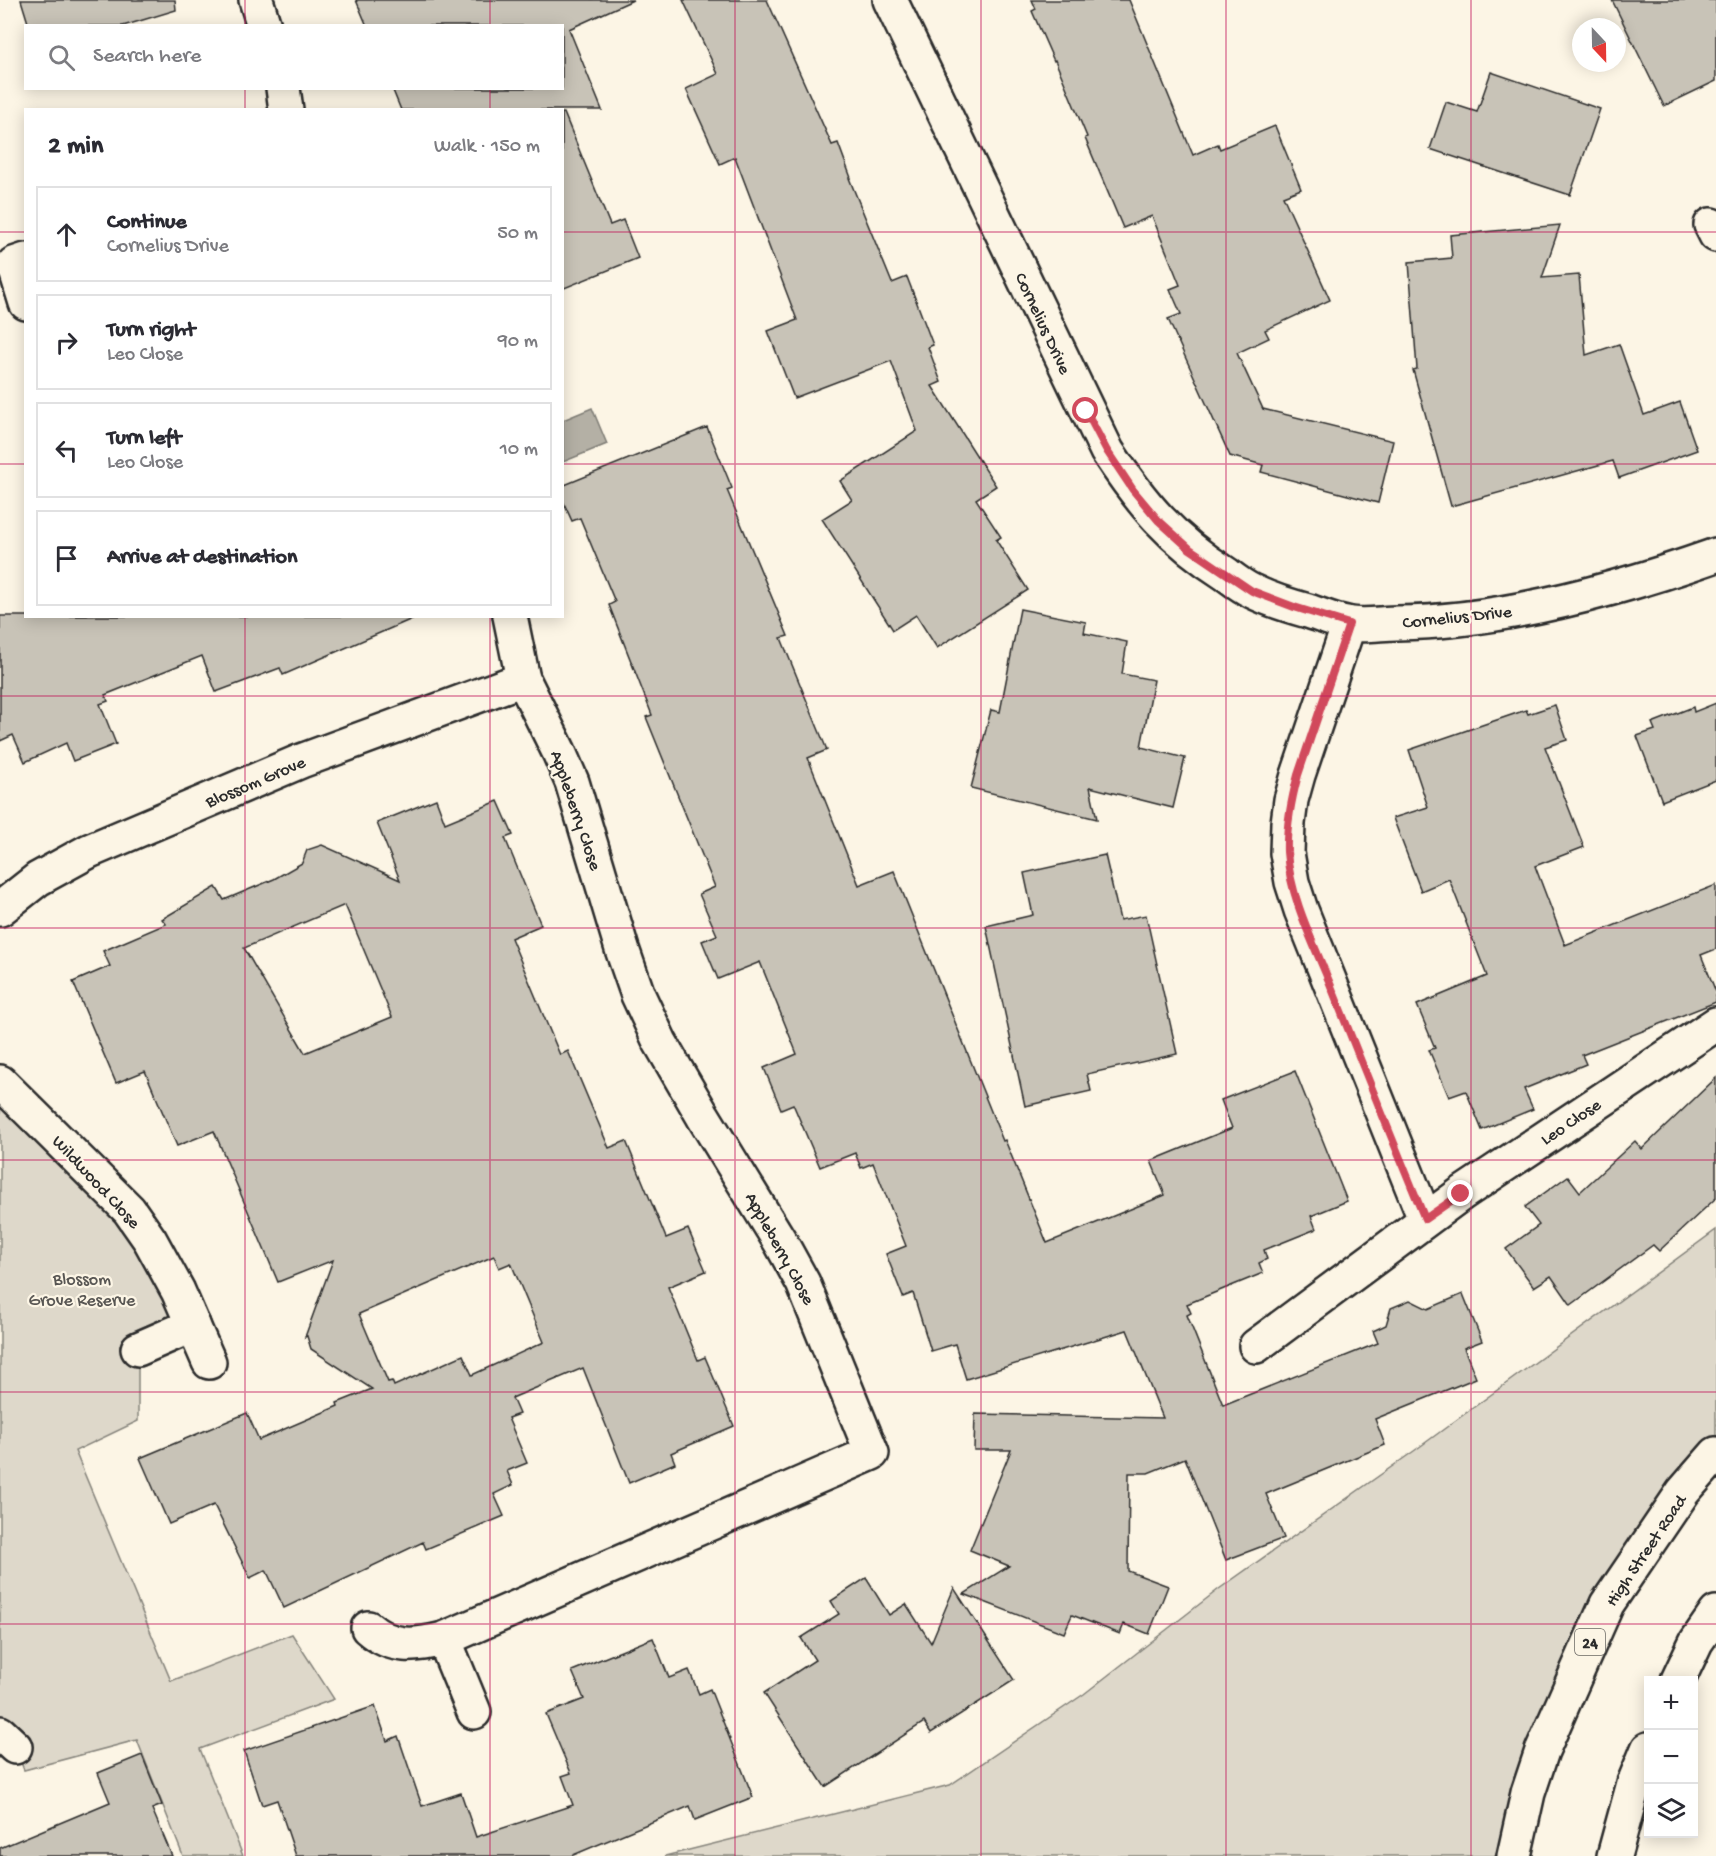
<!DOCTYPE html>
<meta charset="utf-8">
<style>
:root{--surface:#fff;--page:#f2f2f3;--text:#2b2b33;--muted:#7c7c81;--line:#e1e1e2}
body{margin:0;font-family:"Gochi Hand",sans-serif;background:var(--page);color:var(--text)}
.controls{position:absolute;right:18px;bottom:18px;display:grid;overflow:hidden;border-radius:0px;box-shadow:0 3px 15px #0003}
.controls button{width:54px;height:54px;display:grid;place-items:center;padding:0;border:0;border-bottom:2px solid var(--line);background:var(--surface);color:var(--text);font:30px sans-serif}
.compass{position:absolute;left:1572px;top:18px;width:54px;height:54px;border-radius:50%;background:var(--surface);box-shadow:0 3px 15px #0003;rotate:158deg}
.stop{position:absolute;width:18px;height:18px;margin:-14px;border:4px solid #d1495b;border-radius:50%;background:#fff}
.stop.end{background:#d1495b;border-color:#fff;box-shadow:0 2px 6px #0008}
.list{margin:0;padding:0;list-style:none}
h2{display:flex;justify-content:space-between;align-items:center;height:78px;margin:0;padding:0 24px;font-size:26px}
h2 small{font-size:20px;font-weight:400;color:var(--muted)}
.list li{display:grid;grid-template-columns:39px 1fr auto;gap:18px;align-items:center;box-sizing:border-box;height:96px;margin:0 12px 12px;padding:0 12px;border:2px solid var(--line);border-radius:0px}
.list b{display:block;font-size:22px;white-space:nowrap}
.list p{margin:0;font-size:20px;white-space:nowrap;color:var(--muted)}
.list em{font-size:20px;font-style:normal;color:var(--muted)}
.icon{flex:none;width:33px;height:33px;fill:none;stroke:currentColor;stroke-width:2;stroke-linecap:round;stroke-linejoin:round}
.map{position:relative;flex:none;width:1716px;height:1856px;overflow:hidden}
.search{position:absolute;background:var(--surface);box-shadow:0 3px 15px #0003;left:24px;top:24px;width:540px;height:66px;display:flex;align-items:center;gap:15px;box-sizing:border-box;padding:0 21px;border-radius:0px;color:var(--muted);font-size:22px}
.panel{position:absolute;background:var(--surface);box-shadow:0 3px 15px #0003;left:24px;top:108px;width:540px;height:510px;border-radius:0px}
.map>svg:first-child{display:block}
.green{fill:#ded8ca;stroke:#84827a;stroke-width:1.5}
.water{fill:#b4b0a5;stroke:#7d7b74;stroke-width:1.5}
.building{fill:#c8c3b7;stroke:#2b2b2b;stroke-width:1.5;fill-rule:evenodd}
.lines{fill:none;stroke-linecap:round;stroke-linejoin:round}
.minor-casing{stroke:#2b2b2b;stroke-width:38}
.primary-casing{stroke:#2b2b2b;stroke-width:38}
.minor{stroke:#fcf5e5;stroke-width:33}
.primary{stroke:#fcf5e5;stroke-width:33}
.route{stroke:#d1495b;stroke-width:8}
.grid{fill:none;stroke:#c2185b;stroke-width:1.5;stroke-opacity:0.55}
.labels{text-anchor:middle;stroke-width:4.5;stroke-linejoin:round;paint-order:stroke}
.shield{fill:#fcf5e5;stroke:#6a6863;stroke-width:1.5}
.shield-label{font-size:16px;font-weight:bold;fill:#2b2b2b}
.street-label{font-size:18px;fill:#2b2b2b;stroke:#fcf5e5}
.park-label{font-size:18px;fill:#585653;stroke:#fcf5e5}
</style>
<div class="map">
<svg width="1716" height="1856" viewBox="0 0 1716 1856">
<rect width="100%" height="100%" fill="#fcf5e5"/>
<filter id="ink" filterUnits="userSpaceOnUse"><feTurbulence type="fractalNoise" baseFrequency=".0167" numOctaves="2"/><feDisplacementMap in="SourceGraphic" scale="12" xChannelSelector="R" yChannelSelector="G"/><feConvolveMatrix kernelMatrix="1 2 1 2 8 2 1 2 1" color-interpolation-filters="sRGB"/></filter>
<g filter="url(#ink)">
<g class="green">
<path d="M0 1083 129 1210 193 1325 138 1349V1421L75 1451 171 1681 292 1634 334 1699 200 1749 243 1856H183L137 1740 24 1770 15 1747 0 1733Z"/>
<path d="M1716 1230V1454L1647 1544 1514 1856H665L950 1785 1084 1694 1219 1589 1414 1451Z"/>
</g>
<path class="water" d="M592 408 607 444 563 462V420Z"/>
<g class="building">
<path d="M21 0H175L176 10 123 26H29Z"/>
<path d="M356 0H633L569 29 602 110H401L392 88H562V26H367Z"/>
<path d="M683 0H767L832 145 838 143 851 178H849L892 283 907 277 933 345 928 347 941 382 932 386 996 486 976 499 1001 537 996 540 1028 590 937 648 916 615 893 630 822 519 852 500 840 481 917 431 891 361 794 398 768 331 797 320 735 157 720 164 686 89 718 74Z"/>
<path d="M1032 0H1129L1193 155 1218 144 1220 149 1275 126 1301 189 1283 196 1330 300 1265 330 1269 338 1237 353 1263 409 1393 441 1378 503 1261 472 1263 465 1230 456 1168 319 1181 314 1170 289 1180 285 1152 216 1123 228 1085 138 1087 137 1055 60 1054 61 1032 11 1036 9Z"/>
<path d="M1612 0H1716V81L1664 106Z"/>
<path d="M1491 72 1600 109 1570 195 1430 149 1446 102 1477 112Z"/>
<path d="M562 113H564L610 225 623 220 638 258 562 289Z"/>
<path d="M1560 225 1542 278 1579 275 1586 355 1619 344 1644 415 1680 402 1697 450 1619 478 1613 461 1451 506 1413 370 1417 369 1409 262 1452 258 1450 235Z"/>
<path d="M707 427 732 488 727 490 788 636 781 638 827 750 808 758 859 885 894 871 1003 1141 1005 1140 1047 1243 1165 1195 1151 1161 1232 1128 1221 1100 1295 1071 1347 1201 1311 1216 1316 1229 1264 1250 1267 1259 1259 1263 1263 1273 1187 1304 1191 1313 1187 1315 1223 1405 1378 1343 1373 1331 1386 1325 1391 1308 1410 1300 1428 1309 1463 1294 1482 1341 1464 1348 1476 1378 1375 1419 1385 1445 1266 1494 1284 1538 1226 1560 1185 1458 1148 1473H1129L1128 1571 1168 1586 1149 1634 1124 1624 1120 1634 1072 1615 1064 1633 964 1594 1009 1566 970 1550 1011 1450H974L975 1414 1163 1418 1127 1330 966 1379 955 1344 931 1351 913 1293 903 1297 886 1254 906 1246 873 1163 861 1168 855 1153 820 1167 793 1104 781 1109 764 1068 797 1054 760 962 718 979 702 941 717 935 699 894 715 887 646 717 652 715 609 605 615 602 580 518 572 521 562 499V486Z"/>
<path d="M1020 609 1086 622 1084 633 1127 642 1122 674 1154 680 1141 747 1185 758 1173 808 1090 787 1097 819 971 788 991 710 1000 712Z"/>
<path d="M0 616H419L283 675 280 668 216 692 202 656 105 695 108 701 100 704 116 744 73 761 66 743 25 762 13 735 0 741Z"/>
<path d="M1716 703V780L1662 801 1637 736 1655 730 1652 723 1693 707 1694 712Z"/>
<path d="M1555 705 1567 740 1545 747 1584 847 1535 866 1565 945 1716 885V949L1701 955 1716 992V1002L1582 1055 1586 1064 1524 1089 1533 1109 1482 1130 1466 1091 1449 1097 1429 1050 1435 1048 1417 1005 1487 976 1449 879 1421 891 1393 818 1428 807 1409 750 1526 710 1528 714Z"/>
<path d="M436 799 445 823 498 801 513 835 505 838 541 925 511 938 560 1055 568 1051 609 1148 626 1141 666 1238 688 1229 706 1271 668 1287 698 1360 705 1357 734 1426 671 1453 675 1463 629 1483 583 1368 512 1398 519 1414 508 1418 527 1463 507 1471 513 1485 494 1494 504 1516 426 1549 423 1542 284 1608 266 1570 250 1578 214 1505 169 1524 140 1458 247 1413 259 1440 338 1406 337 1403 372 1389 311 1349 307 1336 305 1337 333 1260 278 1282 214 1131 177 1146 145 1071 116 1083 73 982 110 966 103 951 166 924 162 919 216 887 224 900 274 879 302 863 307 850 322 845 400 880 377 823ZM345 905 392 1017 305 1053 244 948ZM494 1256 499 1268 511 1263 544 1342 472 1375 463 1355 394 1386 392 1381 388 1382 359 1314Z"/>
<path d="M1105 855 1120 920 1146 915 1177 1054 1087 1074 1091 1091 1025 1106 986 926 1033 915 1024 873Z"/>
<path d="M1716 1078V1198L1659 1251 1653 1245 1571 1305 1551 1276 1534 1287 1506 1249 1539 1225 1525 1207 1568 1176 1580 1192 1635 1141 1642 1149Z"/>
<path d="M866 1578 889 1615 906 1604 931 1643 954 1588 1014 1680 931 1733 924 1722 825 1787 764 1693 815 1660 801 1638 839 1614 831 1601Z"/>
<path d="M653 1638 669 1678 689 1670 699 1694 710 1689 753 1797 695 1820 690 1806 571 1856H296L277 1800 262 1805 244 1751 375 1706 387 1741 398 1736 422 1806 461 1793 476 1837 573 1805 562 1776 571 1773 546 1714 584 1699 572 1671Z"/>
<path d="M142 1755 162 1805 152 1809 172 1856H0V1848L110 1802 98 1773Z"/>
</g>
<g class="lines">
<g class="minor-casing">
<g id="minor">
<path d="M256 0 264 26"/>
<path d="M890 0 1107 451C1142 504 1171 539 1226 574 1234 580 1243 587 1252 591 1270 600 1290 606 1308 611 1321 615 1334 621 1347 623 1362 627 1381 623 1397 623 1503 622 1617 590 1716 555"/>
<path d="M283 88 286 110"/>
<path d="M1711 225 1716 235"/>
<path d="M26 260 14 264 26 303"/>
<path d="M1349 624 1298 775 1291 800 1288 823 1287 853 1292 882 1301 910 1425 1219"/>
<path d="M0 909 38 879 89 851 301 761 523 679"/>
<path d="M0 1082 129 1210 150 1240 178 1291 209 1362"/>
<path d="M1256 1346 1461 1194 1716 1024"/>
<path d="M138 1349 193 1325"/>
<path d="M368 1628C392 1649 415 1646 444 1639L474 1712"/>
<path d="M444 1639 872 1453 803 1283 781 1243 703 1116 660 1042 638 995 622 949 572 782 559 752 523 679 510 616"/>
<path d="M0 1733 15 1747"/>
</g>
</g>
<g class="primary-casing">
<g id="primary">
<path d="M1678 1680 1696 1642 1716 1613"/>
<path d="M1514 1856 1528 1793 1542 1751 1607 1604 1683 1492 1716 1454"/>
<path d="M1614 1856 1634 1783 1648 1749"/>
</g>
</g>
<use href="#minor" class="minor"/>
<use href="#primary" class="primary"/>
</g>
</g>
<g class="lines" filter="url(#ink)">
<path class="route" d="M1086 411 1107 451 1133 490 1158 520 1190 549 1252 591 1294 607 1349 624 1298 775C1291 801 1286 825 1287 852 1290 898 1314 944 1331 986 1362 1064 1393 1142 1425 1219L1461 1194"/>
</g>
<path class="grid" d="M245 0V26M490 0V26M735 0V1856M981 0V1856M1226 0V1856M1471 0V1856M245 88V110M490 88V110M0 232H26M562 232H1716M0 464H26M562 464H1716M245 616V1856M490 616V1856M0 696H1716M0 928H1716M0 1160H1716M0 1392H1716M0 1624H1716"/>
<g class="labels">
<rect class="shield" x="1575" y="1629" width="30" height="26" rx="4.5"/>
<g class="shield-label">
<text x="1590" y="1648">24</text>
</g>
<g class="street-label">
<text transform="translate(1044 323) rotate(65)" y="6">Cornelius Drive</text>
<text transform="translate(1457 616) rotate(-6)" y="6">Cornelius Drive</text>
<text transform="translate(255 781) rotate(-23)" y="6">Blossom Grove</text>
<text transform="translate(577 810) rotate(71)" y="6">Appleberry Close</text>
<text transform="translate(1570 1121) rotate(-34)" y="6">Leo Close</text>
<text transform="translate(97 1181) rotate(47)" y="6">Wildwood Close</text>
<text transform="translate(781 1248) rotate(61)" y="6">Appleberry Close</text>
<text transform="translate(1645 1550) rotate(-56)" y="6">High Street Road</text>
</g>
<g class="park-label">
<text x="82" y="1284">Blossom<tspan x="82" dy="21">Grove Reserve</tspan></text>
</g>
</g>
</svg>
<div class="controls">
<button>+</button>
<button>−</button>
<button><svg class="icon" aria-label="layers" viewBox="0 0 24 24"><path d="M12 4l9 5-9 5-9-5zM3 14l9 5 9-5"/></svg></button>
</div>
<svg class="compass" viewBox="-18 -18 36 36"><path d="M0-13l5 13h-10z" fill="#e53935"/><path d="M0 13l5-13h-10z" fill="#7c7c81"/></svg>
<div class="stop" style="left:1086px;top:411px"></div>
<div class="stop end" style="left:1461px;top:1194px"></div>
<div class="search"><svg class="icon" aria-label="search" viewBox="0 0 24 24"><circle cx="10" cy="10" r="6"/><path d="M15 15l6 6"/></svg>Search here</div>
<section class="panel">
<h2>2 min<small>Walk · 150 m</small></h2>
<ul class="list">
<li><svg class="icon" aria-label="ahead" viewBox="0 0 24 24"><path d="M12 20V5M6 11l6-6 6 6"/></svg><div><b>Continue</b><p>Cornelius Drive</p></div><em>50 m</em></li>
<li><svg class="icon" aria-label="right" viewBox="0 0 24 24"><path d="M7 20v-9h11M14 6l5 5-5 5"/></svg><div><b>Turn right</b><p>Leo Close</p></div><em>90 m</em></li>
<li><svg class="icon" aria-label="left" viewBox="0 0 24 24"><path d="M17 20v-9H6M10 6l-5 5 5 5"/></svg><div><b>Turn left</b><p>Leo Close</p></div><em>10 m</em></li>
<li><svg class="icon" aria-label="arrive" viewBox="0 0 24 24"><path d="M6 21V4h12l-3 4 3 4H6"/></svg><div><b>Arrive at destination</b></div></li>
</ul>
</section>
</div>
